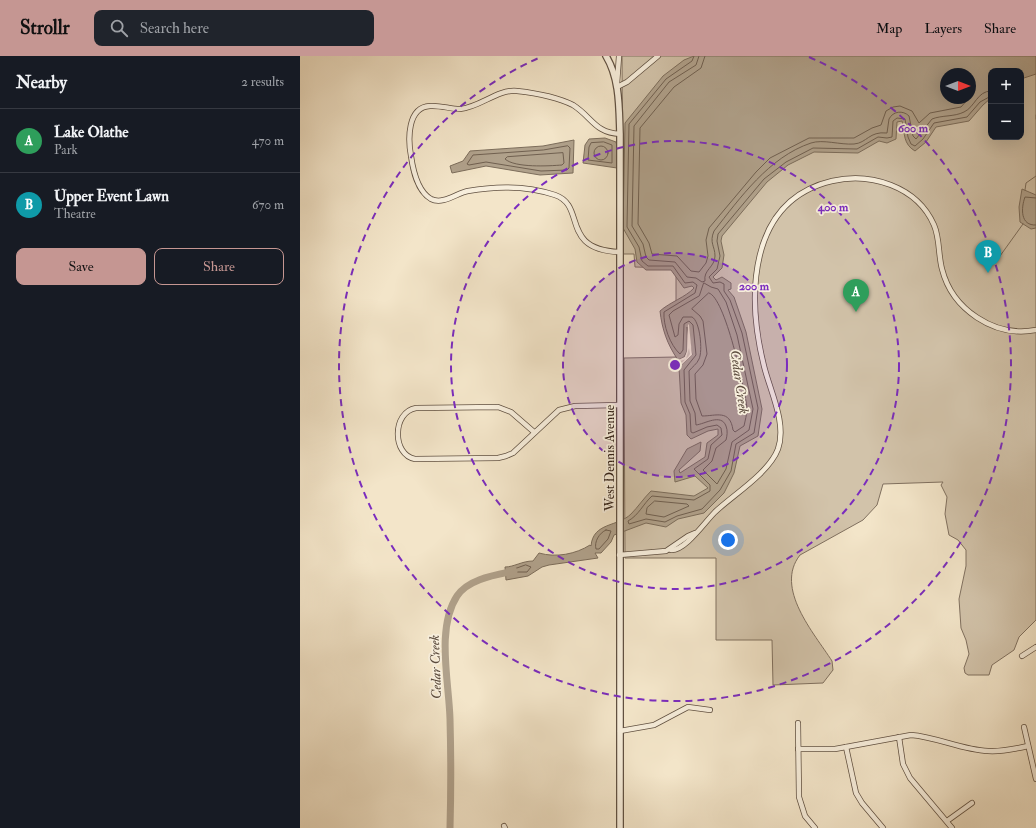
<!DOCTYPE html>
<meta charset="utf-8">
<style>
:root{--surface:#171b24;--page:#20242c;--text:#f1f3f6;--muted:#9ea1a6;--line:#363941;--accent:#c59692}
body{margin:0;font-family:"IM FELL Double Pica",serif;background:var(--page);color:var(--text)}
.controls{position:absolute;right:12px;top:12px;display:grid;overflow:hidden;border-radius:8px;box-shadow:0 4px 16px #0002}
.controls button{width:36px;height:36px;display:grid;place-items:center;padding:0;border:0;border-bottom:1px solid var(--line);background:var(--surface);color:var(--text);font:20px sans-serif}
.compass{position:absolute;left:640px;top:12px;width:36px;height:36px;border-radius:50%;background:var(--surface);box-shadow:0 4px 16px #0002;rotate:90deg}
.you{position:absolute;left:428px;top:484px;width:14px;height:14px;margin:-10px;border:3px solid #fff;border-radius:50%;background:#1a73e8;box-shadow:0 0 0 6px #1a73e833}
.badge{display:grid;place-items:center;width:26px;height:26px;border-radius:50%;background:var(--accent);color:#fff;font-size:13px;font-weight:700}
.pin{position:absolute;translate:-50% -33px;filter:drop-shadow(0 1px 2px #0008)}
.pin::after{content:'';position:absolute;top:21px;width:14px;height:12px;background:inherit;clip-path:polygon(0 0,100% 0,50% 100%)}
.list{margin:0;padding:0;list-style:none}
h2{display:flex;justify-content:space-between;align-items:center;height:52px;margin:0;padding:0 16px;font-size:17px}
h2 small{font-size:13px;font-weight:400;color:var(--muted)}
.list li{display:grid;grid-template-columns:26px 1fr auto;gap:12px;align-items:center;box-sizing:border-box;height:64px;padding:0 16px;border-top:1px solid var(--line)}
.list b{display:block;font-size:15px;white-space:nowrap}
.list p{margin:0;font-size:13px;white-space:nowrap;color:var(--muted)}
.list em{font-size:13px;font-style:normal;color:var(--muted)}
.actions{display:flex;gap:8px;padding:12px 16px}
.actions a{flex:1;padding:9px 0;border:1px solid var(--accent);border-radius:8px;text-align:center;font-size:14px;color:var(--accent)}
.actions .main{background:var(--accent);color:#111}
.icon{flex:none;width:22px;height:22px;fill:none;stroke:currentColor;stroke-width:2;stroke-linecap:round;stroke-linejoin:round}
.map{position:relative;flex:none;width:736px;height:772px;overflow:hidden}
header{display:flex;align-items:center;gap:24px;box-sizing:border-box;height:56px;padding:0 20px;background:var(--accent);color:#111}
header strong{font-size:19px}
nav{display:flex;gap:22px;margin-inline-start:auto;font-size:14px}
.search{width:280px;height:36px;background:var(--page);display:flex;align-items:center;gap:10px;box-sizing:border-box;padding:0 14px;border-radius:8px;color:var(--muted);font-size:15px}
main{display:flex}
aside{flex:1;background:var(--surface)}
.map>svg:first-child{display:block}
.green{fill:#d2c3aa;stroke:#80705f;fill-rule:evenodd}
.water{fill:#b0a18b;stroke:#7c6d5b;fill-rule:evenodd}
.pier{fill:#f3e5c9}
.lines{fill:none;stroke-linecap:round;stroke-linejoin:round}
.shore{stroke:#706050;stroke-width:1}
.stream{stroke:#7c6d5b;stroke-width:1}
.river{stroke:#b0a18b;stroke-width:7}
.minor-casing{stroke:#605041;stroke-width:6}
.tertiary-casing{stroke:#605041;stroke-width:8}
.minor{stroke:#f7eedc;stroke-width:4.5}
.tertiary{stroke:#f7eedc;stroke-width:5.5}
.ring{fill:none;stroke:#7b2cbf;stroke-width:2;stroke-dasharray:7 5}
.labels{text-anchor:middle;stroke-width:3.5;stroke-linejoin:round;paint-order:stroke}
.street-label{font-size:13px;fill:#2f1e14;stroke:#f7eedc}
.water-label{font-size:14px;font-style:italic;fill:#5c4c3e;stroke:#f7eedc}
.centre{fill:#7b2cbf;stroke:#f7eedc;stroke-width:2}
.ring-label{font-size:12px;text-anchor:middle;font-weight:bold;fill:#7b2cbf;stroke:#f7eedc;stroke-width:3.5;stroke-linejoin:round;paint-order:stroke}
</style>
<header>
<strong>Strollr</strong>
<div class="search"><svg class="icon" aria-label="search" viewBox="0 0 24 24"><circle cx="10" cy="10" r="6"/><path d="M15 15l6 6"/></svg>Search here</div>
<nav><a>Map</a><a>Layers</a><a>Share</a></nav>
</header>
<main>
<aside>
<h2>Nearby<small>2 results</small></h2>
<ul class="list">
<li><span class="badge" style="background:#2e9e5b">A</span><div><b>Lake Olathe</b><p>Park</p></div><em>470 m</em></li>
<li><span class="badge" style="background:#0f9aa8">B</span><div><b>Upper Event Lawn</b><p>Theatre</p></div><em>670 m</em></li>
</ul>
<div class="actions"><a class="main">Save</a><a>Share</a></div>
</aside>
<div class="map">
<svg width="736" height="772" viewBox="0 0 736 772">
<rect width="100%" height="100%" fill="#f3e5c9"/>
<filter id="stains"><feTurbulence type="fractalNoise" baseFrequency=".005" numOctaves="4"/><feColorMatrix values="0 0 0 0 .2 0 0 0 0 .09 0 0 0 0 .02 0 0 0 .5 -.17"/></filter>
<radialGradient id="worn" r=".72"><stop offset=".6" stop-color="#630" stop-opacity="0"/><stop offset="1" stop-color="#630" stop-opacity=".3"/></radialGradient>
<path class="green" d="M322 0H736V564L719 581 714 594 692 609 689 619H668L665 617 664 612 669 598 666 584 661 572 659 543 666 510V494L658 484 649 479 645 458 647 441 641 429 643 426 583 428 577 449 563 464 500 499C474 532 514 577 532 605L533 614 523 627 473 629 472 584H416V502H325L324 302 376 301V212L335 211 334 198H323ZM691 15H721V81H691ZM646 18H670V42H646Z"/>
<g class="water">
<path d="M394 0H736V18L721 23V15H691V42L683 49 669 65 636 71 626 86 615 95C603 88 605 78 602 65L597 66 596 83 587 87 579 85 558 97 514 96 488 109 467 126 422 180 421 185 424 199 422 212 413 221 416 224 422 221 431 227V233L428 234 434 241 446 276 462 353 458 380 440 390 434 417 424 437 404 457 378 463 366 471 346 467 314 479 311 486 301 497H295L298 502 249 509 242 511 228 520 206 524 205 511C214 511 222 505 233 505L239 497C256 502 276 498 290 489L291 490C293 466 318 471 331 458 338 451 343 443 351 435L394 440 408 432 395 420 375 426 374 415 387 393 401 386 400 395 379 414 380 417 405 401 407 387 418 379V373L408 375 391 383 387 379 386 359 381 347 379 311 392 299 387 271V295L384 301 378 304C367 288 362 273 360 255 370 246 386 241 394 232L392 230 384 232 371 214H346L337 206 335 193 323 172 325 67 363 20 384 4ZM646 18H670V42H646Z"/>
<path d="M305 82 316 86 318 95 317 112 283 107 285 89 289 83Z"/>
<path d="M274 84 273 117 240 119 186 110 152 117 150 110 163 105 170 95 243 90Z"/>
<path d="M722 133 736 139V172L731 173 720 166 719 151Z"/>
</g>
<path class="pier" d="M388 268 389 269 392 299 379 311V309L388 301 390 298 389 292 386 303 378 306V304L385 301 387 295Z"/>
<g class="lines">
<g class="shore">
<path d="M394 0 392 5 366 23 329 68 327 171 339 191 342 205 348 210H373L385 227 393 226 397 229 395 237 364 256C363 269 370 289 380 298L383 294 384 268 389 265 393 269 396 299 384 314 385 346 390 358 391 376 393 377 407 371 417 369 421 372 422 379 411 389 408 403 394 413 410 429V435L394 444 352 440C343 448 339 459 328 465L329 468 346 463 365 466 377 460 402 453 420 434 431 415 436 388 454 377 458 352 442 277 430 244 424 235V228L420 226 413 227 409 221 417 213 420 200 417 185 418 178 464 123 486 106 513 92 557 93 578 81 587 82 592 81 593 65 597 62 605 63 608 81 611 88 615 90 623 83 634 67 667 61 680 46 691 40"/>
<path d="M399 0 396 9 369 26 334 70 332 170 343 188 346 201 349 204 375 206 387 221 396 222 402 226 405 225C403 214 415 211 415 200 415 190 409 187 414 175 440 142 469 101 511 87 523 83 540 89 554 88 567 87 569 75 587 77L589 63C593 55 603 54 609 60L613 80 616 83 632 63C642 59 654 61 664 56 675 51 677 35 691 35"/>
<path d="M405 0 401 12 374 31 340 72 338 168 349 187 352 198 377 200 391 215 399 216 406 207 408 200 406 184 409 172 456 116 470 102 509 82H554L572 72 581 69 586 55 593 51 600 50 612 55 619 67 630 57 661 51 669 42"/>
<path d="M304 86 312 89V107L288 104 289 91 291 87Z"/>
<path d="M268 90 270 92 269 112 267 114 241 115 186 106 169 109 167 108 173 99 243 94Z"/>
<circle cx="301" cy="97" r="7"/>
<path d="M263 97 264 107 262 109C249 110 215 112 205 103L207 101Z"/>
<path d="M736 142 725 141C721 152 720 170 736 169"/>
<path d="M404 227 411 231 418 233 426 246 437 279 453 353 449 374 432 386 426 413 417 428 403 414 412 405 416 392 426 384C427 380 428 375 426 370 421 357 405 368 396 369L395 357 390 345 389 315C392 311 397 308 399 303 403 295 400 265 392 261H383L379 268 378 279 375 281 369 259 373 255 399 240Z"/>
<path d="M409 237C425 241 445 334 447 352 447 358 445 365 444 370L435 376 433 374C430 353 416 360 402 360L396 343 395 318 403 309 407 298 403 265 400 260 392 253Z"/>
<path d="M355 445 387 448 389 450 364 461 346 458 347 452Z"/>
<path d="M306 474 311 475 308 483 299 493H296C294 486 299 477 306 474Z"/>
<path d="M226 509 231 511 227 516H214L215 513Z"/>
</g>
<g class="stream">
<path d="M736 59V63"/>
<path d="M725 134 726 127 736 120"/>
<path d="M700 200 723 168"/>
<path d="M695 207 699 201"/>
</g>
<path class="river" d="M150 772C151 736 151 699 150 663 149 626 136 572 157 540 168 523 195 519 214 515"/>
<g class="minor-casing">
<g id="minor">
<path d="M317 28 319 0"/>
<path d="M317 31 327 26 358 0"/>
<path d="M319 196C259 193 287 150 255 139 228 130 196 130 168 135 157 137 143 149 131 143 117 135 113 114 111 100 108 84 107 51 130 50 140 49 150 53 160 53 181 51 197 33 217 35 235 37 257 41 273 49 292 61 295 77 320 78"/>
<path d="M234 376 211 356 198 351 116 352C92 356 92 399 115 403L198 402 206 400 213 397 259 354 275 350 319 349"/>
<path d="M371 494C385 495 404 467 415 456 433 439 469 417 478 393 487 367 470 335 464 310 447 242 447 145 532 125 570 116 617 130 634 169 640 183 638 198 642 213 652 253 694 282 736 274"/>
<path d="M319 499 366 495 388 480 395 477"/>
<path d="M722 600 736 591"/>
<path d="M498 667 499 741 505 760 515 772"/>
<path d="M724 671 736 723"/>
<path d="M320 675 354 669 388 651 410 654"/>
<path d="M599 681 603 708 610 722 652 772"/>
<path d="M546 691 556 737 562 747 583 772"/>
<path d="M498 693H535L611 679C637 681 662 694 688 695 701 696 715 693 728 690"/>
<path d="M647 765 672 747"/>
<path d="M204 770 205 772"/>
</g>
</g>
<g class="tertiary-casing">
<path id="tertiary" d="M306 0C320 23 319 52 320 78V772"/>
</g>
<use href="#minor" class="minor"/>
<use href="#tertiary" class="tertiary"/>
</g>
<circle cx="375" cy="309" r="112" fill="#7b2cbf" fill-opacity=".12"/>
<g class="ring">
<circle cx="375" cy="309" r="112"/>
<circle cx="375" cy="309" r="224"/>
<path d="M509 1A336 336 0 1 1 241 1"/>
</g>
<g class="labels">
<g class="street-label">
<text transform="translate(309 402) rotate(-90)" y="5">West Dennis Avenue</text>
</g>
<g class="water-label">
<text transform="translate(440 326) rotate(82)" y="5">Cedar Creek</text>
<text transform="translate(135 611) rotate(-92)" y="5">Cedar Creek</text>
</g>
</g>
<circle cx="375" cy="309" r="6" class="centre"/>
<g class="ring-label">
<text x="613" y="76">600 m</text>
<text x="533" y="155">400 m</text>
<text x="454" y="234">200 m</text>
</g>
<rect width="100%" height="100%" filter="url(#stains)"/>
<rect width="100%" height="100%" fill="url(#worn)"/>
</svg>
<div class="controls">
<button>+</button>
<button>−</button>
</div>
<svg class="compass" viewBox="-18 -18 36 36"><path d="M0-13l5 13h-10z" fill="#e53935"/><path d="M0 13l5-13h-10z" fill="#9ea1a6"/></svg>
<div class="you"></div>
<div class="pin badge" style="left:556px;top:256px;background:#2e9e5b">A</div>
<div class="pin badge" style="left:688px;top:217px;background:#0f9aa8">B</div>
</div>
</main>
